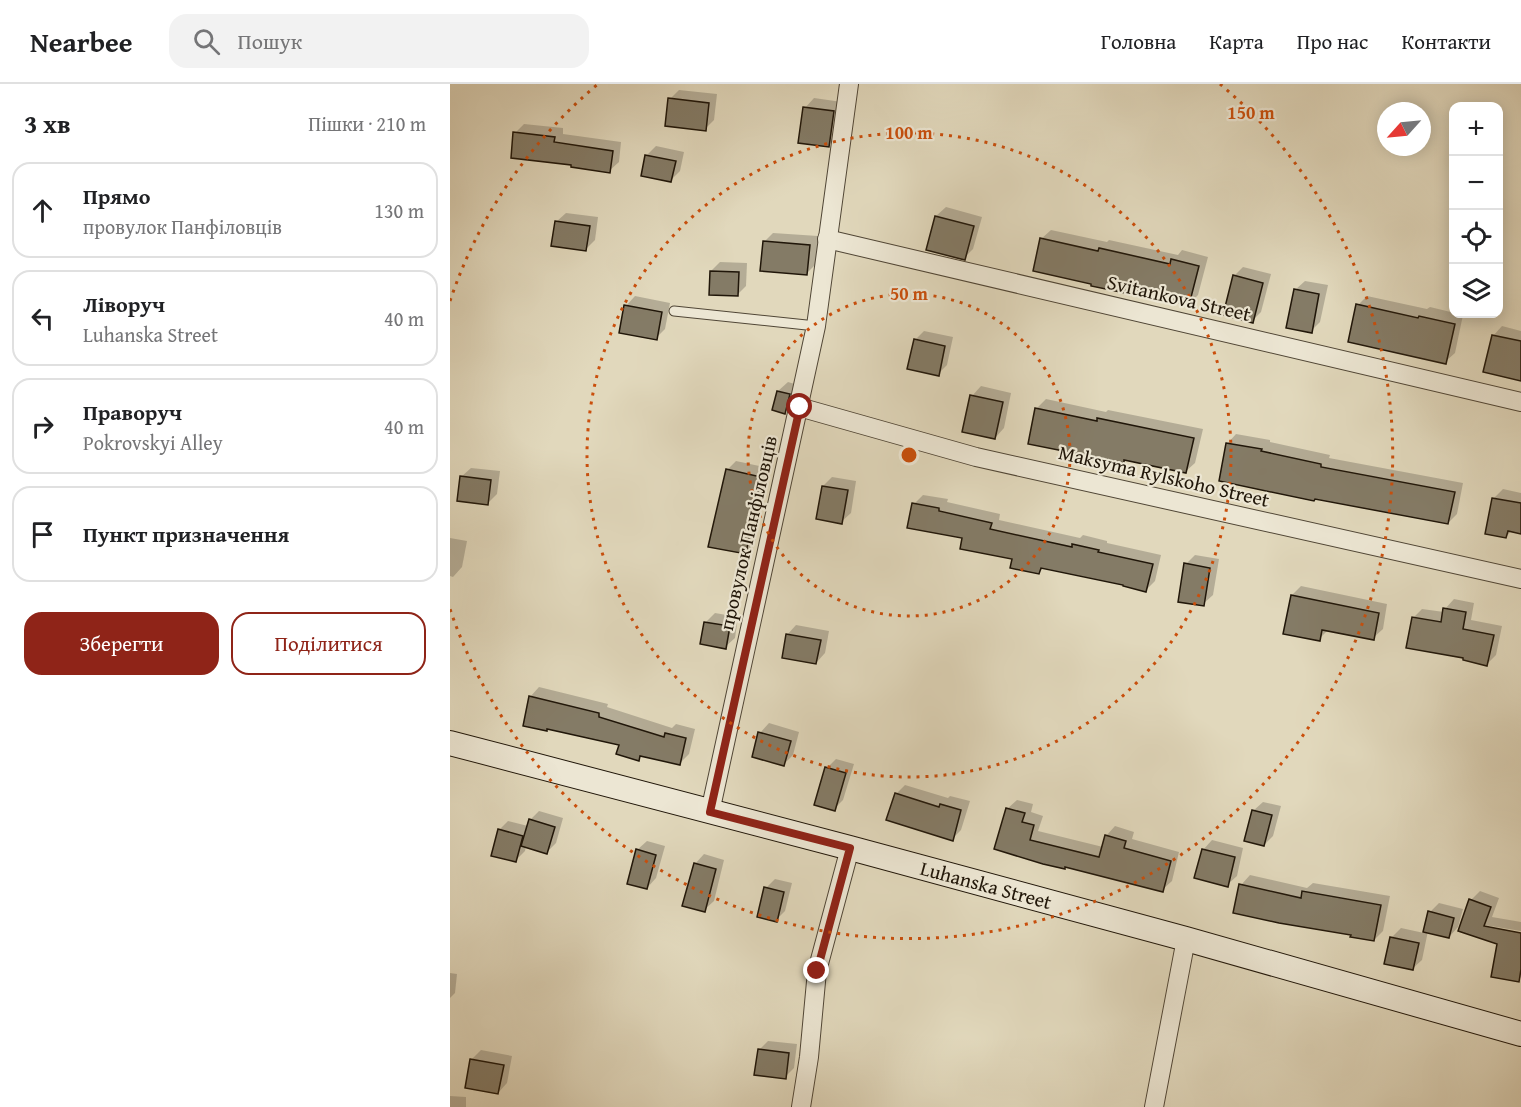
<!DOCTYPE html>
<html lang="uk">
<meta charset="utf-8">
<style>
:root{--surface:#fff;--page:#f2f2f2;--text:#202124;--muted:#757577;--line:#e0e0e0;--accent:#8f2418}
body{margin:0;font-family:"Gentium Book Plus",serif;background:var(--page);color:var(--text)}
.controls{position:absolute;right:18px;top:18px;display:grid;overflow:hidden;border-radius:12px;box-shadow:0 3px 15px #0003}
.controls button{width:54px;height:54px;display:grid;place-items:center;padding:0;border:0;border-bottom:2px solid var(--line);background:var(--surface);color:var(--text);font:30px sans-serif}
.compass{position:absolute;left:927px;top:18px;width:54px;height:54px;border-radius:50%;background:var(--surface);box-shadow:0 3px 15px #0003;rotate:243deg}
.stop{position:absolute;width:18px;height:18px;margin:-14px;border:4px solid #8f2418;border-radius:50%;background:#fff}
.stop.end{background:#8f2418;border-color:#fff;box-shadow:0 2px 6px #0008}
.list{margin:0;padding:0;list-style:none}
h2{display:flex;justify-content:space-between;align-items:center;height:78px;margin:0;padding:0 24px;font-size:26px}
h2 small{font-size:20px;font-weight:400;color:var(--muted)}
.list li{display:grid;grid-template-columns:39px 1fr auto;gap:18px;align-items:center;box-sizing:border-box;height:96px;margin:0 12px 12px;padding:0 12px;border:2px solid var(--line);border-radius:18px}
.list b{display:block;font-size:22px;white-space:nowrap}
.list p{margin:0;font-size:20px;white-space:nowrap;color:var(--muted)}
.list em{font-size:20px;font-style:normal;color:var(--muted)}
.actions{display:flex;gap:12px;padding:18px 24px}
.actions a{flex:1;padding:14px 0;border:2px solid var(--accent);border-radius:18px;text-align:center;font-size:21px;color:var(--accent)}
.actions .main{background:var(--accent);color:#fff}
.icon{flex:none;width:33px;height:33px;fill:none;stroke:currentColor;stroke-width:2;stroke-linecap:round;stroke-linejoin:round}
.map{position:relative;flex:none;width:1071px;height:1023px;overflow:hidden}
header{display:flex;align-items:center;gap:36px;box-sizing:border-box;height:84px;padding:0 30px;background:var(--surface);border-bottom:2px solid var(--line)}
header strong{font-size:28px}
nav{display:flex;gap:33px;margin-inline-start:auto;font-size:21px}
.search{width:420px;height:54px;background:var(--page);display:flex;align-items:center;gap:15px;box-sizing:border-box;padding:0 21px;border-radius:18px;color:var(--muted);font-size:22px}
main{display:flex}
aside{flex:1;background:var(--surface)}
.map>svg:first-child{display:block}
.shadow{fill:#0003}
.building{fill:#847b66;stroke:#201609;stroke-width:1.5}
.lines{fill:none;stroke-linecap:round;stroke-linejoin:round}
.service-casing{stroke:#504636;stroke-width:11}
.minor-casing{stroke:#504636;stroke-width:20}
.secondary-casing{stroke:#201609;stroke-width:26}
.service{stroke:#ece6d3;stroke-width:9}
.minor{stroke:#ece6d3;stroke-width:18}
.secondary{stroke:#ece6d3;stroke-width:24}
.route{stroke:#8f2418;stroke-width:8}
.ring{fill:none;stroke:#ca4f0c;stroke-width:3;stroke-dasharray:3 6}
.labels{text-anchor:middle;stroke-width:4.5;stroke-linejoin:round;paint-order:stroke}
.street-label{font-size:20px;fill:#201609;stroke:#ece6d3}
.centre{fill:#ca4f0c;stroke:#ece6d3;stroke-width:3}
.ring-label{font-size:18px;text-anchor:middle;font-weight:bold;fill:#ca4f0c;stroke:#ece6d3;stroke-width:4.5;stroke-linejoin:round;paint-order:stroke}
</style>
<header>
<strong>Nearbee</strong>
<div class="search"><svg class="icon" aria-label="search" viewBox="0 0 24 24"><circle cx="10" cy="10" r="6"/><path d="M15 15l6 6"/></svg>Пошук</div>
<nav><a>Головна</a><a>Карта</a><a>Про нас</a><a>Контакти</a></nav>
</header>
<main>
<aside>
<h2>3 хв<small>Пішки · 210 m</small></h2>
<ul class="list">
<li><svg class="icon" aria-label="ahead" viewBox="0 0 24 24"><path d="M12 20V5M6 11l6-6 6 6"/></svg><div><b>Прямо</b><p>провулок Панфіловців</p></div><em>130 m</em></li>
<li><svg class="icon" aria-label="left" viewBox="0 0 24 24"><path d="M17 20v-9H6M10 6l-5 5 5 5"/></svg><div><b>Ліворуч</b><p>Luhanska Street</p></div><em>40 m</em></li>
<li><svg class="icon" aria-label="right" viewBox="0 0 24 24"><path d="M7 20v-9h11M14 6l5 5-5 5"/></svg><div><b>Праворуч</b><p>Pokrovskyi Alley</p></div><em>40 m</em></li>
<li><svg class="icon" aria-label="arrive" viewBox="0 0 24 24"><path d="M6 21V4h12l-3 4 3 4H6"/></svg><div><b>Пункт призначення</b></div></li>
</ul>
<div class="actions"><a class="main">Зберегти</a><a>Поділитися</a></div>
</aside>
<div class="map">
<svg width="1071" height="1023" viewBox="0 0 1071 1023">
<rect width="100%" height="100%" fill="#e1d8bc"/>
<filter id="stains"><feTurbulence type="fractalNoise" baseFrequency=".00333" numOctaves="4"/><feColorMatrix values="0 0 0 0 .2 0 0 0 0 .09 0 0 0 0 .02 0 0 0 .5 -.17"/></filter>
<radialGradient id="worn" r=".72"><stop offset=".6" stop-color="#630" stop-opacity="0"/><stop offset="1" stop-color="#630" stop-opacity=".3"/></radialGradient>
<g class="shadow">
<path d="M229 6 267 10 264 36 255 45 220 15Z"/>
<path d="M364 14 392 18 388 52 378 62 355 24Z"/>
<path d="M74 40 113 44V50L171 58 169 78 159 87 65 49Z"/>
<path d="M206 62 234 68 230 87 221 96 193 91 197 71Z"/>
<path d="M496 123 532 133 523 165 514 174 486 132Z"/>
<path d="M116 129 148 133 145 156 135 166 106 138Z"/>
<path d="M601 146 657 158 659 156 728 171 732 166 758 173 748 211 739 220 687 206 684 210 643 199 591 155Z"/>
<path d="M323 149 368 152 366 180 357 189 314 158Z"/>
<path d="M270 178 297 179 296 202 287 211 261 187Z"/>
<path d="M793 183 821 190 811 228 802 237 784 192Z"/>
<path d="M855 197 878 201 870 238 861 247 845 206Z"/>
<path d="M185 212 220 219 215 245 206 254 176 222Z"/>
<path d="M917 212 977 225 980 223 1013 231 1005 269 995 278 908 221Z"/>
<path d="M1052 242 1071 247V293L1043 252Z"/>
<path d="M474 247 503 253 497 281 488 290 465 256Z"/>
<path d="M338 298 348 301 344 319 335 328 328 307Z"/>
<path d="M531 302 561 309 554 344 545 354 522 312Z"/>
<path d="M596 315 656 328 658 326 753 345 745 379 735 388 676 374 673 378 587 324Z"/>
<path d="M786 350 820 356V358L880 371 879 374 1013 399 1007 430 998 439 777 360Z"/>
<path d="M286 377 319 384 307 439H309L305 459 296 469 277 386Z"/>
<path d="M21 384 50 387 47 410 38 419 11 393Z"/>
<path d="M382 393 406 397 401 429 391 438 373 402Z"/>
<path d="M1053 405 1071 409V448L1062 446 1056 453 1043 415Z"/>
<path d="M473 411 498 415 497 418 550 430 549 436 630 454 633 451 657 457V459L711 471 705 497 696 506 594 483 589 489 564 474 514 453 464 420Z"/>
<path d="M0 454 17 457 12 483 3 493 0 492Z"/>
<path d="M745 471 769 475 763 511 753 520 736 480Z"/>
<path d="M851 502 937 520 933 545 923 554 878 546 869 555 842 511Z"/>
<path d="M1004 515 1024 519 1021 536 1052 542 1046 571 1037 580 1015 573 963 534 972 525 994 528 995 525Z"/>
<path d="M265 529 288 533 285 554 275 563 256 538Z"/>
<path d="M346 541 379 547 375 569 366 579 337 551Z"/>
<path d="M89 603 158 620 157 623 222 644 226 640 245 645 239 670 230 679 193 671 188 675 171 660 80 613Z"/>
<path d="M319 639 349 648 343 671 334 680 310 649Z"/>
<path d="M386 675 404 680 393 716 384 725 377 684Z"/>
<path d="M455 701 498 714 500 712 520 717 511 746 502 755 446 710Z"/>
<path d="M567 716 583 720 581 728 593 732 588 747 653 763 656 752 665 742 684 748 682 755 729 768 722 797 712 806 615 782 593 778 557 725Z"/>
<path d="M813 718 831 722 823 752 814 761 803 727Z"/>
<path d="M89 727 113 734 106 759 97 768 76 762 75 767 66 776 49 746 58 737 78 742 80 736Z"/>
<path d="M762 756 793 764 787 792 777 801 753 766Z"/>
<path d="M197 757 215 762 206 794 197 804 187 766Z"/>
<path d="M254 770 274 776 264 817 254 826 245 780Z"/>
<path d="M800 791 857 804 863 799 940 812 933 847 924 856 902 850 791 801Z"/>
<path d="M325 795 342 799 335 827 326 836 316 804Z"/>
<path d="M1030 807 1049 814 1042 833 1071 838V847L1028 840 1035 844 1071 850V893L1068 896 1049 859 1010 846 1021 816Z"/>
<path d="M989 819 1013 825 1008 843 999 853 978 847 972 876 962 885 936 879 942 853 951 844 974 849 980 828Z"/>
<path d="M0 889 7 890 5 909 0 914Z"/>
<path d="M318 957 347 960 344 984 335 993 309 966Z"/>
<path d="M31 966 62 972 57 999 48 1009 16 1003 22 975Z"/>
<path d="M0 1012 16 1013V1023H0Z"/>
</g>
<g class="building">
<path d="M218 14 259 19 256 47 215 42Z"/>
<path d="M353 23 384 27 379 63 348 59Z"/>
<path d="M63 48 105 53 104 58 163 67 160 89 121 83V81L61 74Z"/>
<path d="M195 71 226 77 221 98 191 92Z"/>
<path d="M485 132 524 142 515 176 476 166Z"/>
<path d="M105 137 140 142 136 167 101 162Z"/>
<path d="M590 154 648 167 649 164 720 180 721 175 749 182 739 221 685 208V211L641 202V200L583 187Z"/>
<path d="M313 157 360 161 357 191 310 187Z"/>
<path d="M260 187 289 188 288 212 259 211Z"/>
<path d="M783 191 813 199 803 239 773 231Z"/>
<path d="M844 205 869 210 862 249 836 244Z"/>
<path d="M906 220 968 234 969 232 1005 240 996 280 898 258Z"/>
<path d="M174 221 212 228 207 256 169 249Z"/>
<path d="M1042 251 1071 257V297L1033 288Z"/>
<path d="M464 255 495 262 489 292 457 285Z"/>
<path d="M327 307 340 310 335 330 322 326Z"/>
<path d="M520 311 553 318 545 355 512 348Z"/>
<path d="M585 324 647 337V334L744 354 736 389 674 376V379L578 360Z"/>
<path d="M776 359 812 365 811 367 871 380V383L1005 408 998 440 865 415 864 417 769 397Z"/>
<path d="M276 385 311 393 298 448H300L296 470 258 463Z"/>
<path d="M10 392 41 396 38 421 7 417Z"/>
<path d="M372 402 398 406 392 440 366 435Z"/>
<path d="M1042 414 1071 419V450L1058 447 1056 454 1035 450Z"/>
<path d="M462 419 489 424V427L542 439 540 445 622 463V460L649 466 648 468 703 480 696 508 673 502V501L591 484 589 490 560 484 562 475 510 465 512 454 457 444Z"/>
<path d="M734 479 760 484 754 522 728 518Z"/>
<path d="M841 511 929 529 924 556 872 546 870 557 833 550Z"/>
<path d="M993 524 1016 528 1013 545 1044 551 1037 582 1013 576V574L956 564 962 533 991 538Z"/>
<path d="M254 538 280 542 276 565 250 560Z"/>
<path d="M336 550 371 556 366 580 332 574Z"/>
<path d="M79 612 149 629V633L214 653 215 649 236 654 230 681 190 672 189 677 166 670 169 661 97 645V647L73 642Z"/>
<path d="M308 648 341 657 334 682 302 673Z"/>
<path d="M375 683 396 689 385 727 364 721Z"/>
<path d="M445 709 489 723 490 720 511 726 503 757 436 736Z"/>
<path d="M556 724 575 729 572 738 584 741 580 756 649 773 655 751 676 757 674 764 721 777 713 808 615 783V785L593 780 544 765Z"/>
<path d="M802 726 822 731 814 762 794 757Z"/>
<path d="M79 735 105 743 97 770 71 762Z"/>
<path d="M48 745 73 752 66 778 41 772Z"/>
<path d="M186 765 206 771 197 805 177 800Z"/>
<path d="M752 765 785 773 778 803 744 794Z"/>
<path d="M244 779 266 785 255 828 232 822Z"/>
<path d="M789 800 851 814 852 807 931 821 924 857 900 853 901 851 829 839 783 829Z"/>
<path d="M314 803 334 808 327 838 307 833Z"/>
<path d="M1019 815 1041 823 1034 842 1071 849V885L1069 898 1041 893 1047 860 1008 847Z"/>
<path d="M978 827 1004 834 999 854 973 848Z"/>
<path d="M940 853 969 859 963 886 934 880Z"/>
<path d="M308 965 339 969 336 995 304 991Z"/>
<path d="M20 975 54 981 48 1010 15 1004Z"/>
</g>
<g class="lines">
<g class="service-casing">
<path id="service" d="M224 227 366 242"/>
</g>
<g class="minor-casing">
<g id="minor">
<path d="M377 155 1071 318"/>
<path d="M349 323 526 373 1071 495"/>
<path d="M260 728 366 242 399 0"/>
<path d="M351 1023 359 973 367 887 400 764"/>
<path d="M704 1023 736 855"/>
</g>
</g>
<g class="secondary-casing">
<path id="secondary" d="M0 659 400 764 736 855 1071 950"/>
</g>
<use href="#service" class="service"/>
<use href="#minor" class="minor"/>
<use href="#secondary" class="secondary"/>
</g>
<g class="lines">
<path class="route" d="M350 323 260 728 400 764 367 887"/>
</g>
<g class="ring">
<circle cx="459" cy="371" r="161"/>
<circle cx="459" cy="371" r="322"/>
<path d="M0 217A484 484 0 0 1 148 0M770 0A484 484 0 1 1 0 525"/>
</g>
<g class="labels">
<g class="street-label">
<text transform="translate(729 214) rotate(13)" y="7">Svitankova Street</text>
<text transform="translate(714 392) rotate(13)" y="7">Maksyma Rylskoho Street</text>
<text transform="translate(298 449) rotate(-77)" y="7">провулок Панфіловців</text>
<text transform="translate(536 801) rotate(15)" y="7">Luhanska Street</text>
</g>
</g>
<circle cx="459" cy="371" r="9" class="centre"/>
<g class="ring-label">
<text x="801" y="35">150 m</text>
<text x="459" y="55">100 m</text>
<text x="459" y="216">50 m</text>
</g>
<rect width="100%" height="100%" filter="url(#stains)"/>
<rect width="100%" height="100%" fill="url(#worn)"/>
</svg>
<div class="controls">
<button>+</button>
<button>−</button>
<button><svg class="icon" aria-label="locate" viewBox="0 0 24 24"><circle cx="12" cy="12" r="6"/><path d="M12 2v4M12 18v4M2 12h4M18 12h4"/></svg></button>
<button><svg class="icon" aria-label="layers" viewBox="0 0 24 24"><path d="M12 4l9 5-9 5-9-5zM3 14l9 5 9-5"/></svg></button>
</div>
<svg class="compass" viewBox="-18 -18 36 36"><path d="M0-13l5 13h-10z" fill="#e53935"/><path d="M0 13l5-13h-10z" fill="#757577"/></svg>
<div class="stop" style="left:350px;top:323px"></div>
<div class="stop end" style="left:367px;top:887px"></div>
</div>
</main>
